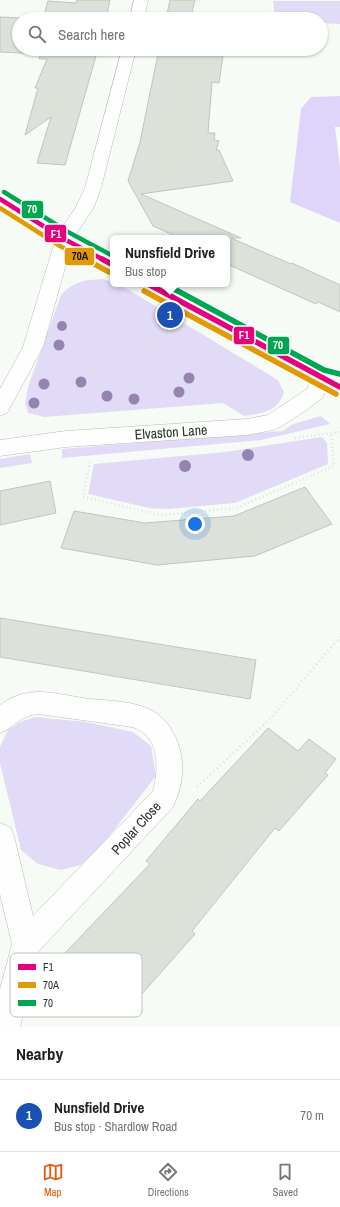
<!DOCTYPE html>
<meta charset="utf-8">
<style>
:root{--surface:#fff;--page:#f6f6f6;--text:#202124;--muted:#757577;--line:#e0e0e0;--accent:#ea580c}
body{margin:0;font-family:"Archivo Narrow",sans-serif;background:var(--page);color:var(--text)}
.you{position:absolute;left:195px;top:524px;width:14px;height:14px;margin:-10px;border:3px solid #fff;border-radius:50%;background:#1a73e8;box-shadow:0 0 0 6px #1a73e833}
.badge{display:grid;place-items:center;width:26px;height:26px;border-radius:50%;background:var(--accent);color:#fff;font-size:13px;font-weight:700}
.pin{position:absolute;translate:-50% -50%;border:2px solid #fff;box-shadow:0 1px 4px #0006}
.popup{position:absolute;left:110px;top:235px;width:120px;height:52px;box-sizing:border-box;display:grid;place-content:center;border-radius:6px;background:var(--surface);filter:drop-shadow(0 1px 3px #0005);font-size:13px;white-space:nowrap;color:var(--muted)}
.popup b{font-size:15px;color:var(--text)}
.popup::after{content:'';position:absolute;left:50%;top:100%;margin-left:-8px;border:8px solid transparent;border-top-color:var(--surface)}
.list{margin:0;padding:0;list-style:none}
h2{display:flex;justify-content:space-between;align-items:center;height:52px;margin:0;padding:0 16px;font-size:17px}
h2 small{font-size:13px;font-weight:400;color:var(--muted)}
.list li{display:grid;grid-template-columns:26px 1fr auto;gap:12px;align-items:center;box-sizing:border-box;height:72px;padding:0 16px;border-top:1px solid var(--line)}
.list b{display:block;font-size:15px;white-space:nowrap}
.list p{margin:0;font-size:13px;white-space:nowrap;color:var(--muted)}
.list em{font-size:13px;font-style:normal;color:var(--muted)}
.icon{flex:none;width:22px;height:22px;fill:none;stroke:currentColor;stroke-width:2;stroke-linecap:round;stroke-linejoin:round}
.map{position:relative;flex:none;width:340px;height:1027px;overflow:hidden}
.search{position:absolute;background:var(--surface);box-shadow:0 1px 3px #0004;left:12px;right:12px;top:12px;height:44px;display:flex;align-items:center;gap:10px;box-sizing:border-box;padding:0 14px;border-radius:22px;color:var(--muted);font-size:15px}
.sheet{height:124px;background:var(--surface)}
nav{display:flex;justify-content:space-around;align-items:center;box-sizing:border-box;height:56px;border-top:1px solid var(--line);background:var(--surface);font-size:11px;color:var(--muted)}
nav a{display:grid;justify-items:center;gap:2px}
nav .on{color:var(--accent)}
.map>svg:first-child{display:block}
.green{fill:#e2dbf8}
.forest{fill:#dfd4fa}
.building{fill:#dce2da;stroke:#c0c6be}
.lines{fill:none;stroke-linecap:round;stroke-linejoin:round}
.minor-casing{stroke:#b6bcb4;stroke-width:1}
.path-far1{stroke:#e1e2e1;stroke-width:2.5;stroke-dasharray:1 3;stroke-linecap:butt}
.path{stroke:#e1e2e1;stroke-width:3;stroke-dasharray:1 3.5;stroke-linecap:butt}
.minor{fill:#fefefe;fill-rule:evenodd}
.bus-1-far1-casing{stroke:#fff;stroke-width:6}
.bus-1-casing{stroke:#fff;stroke-width:8}
.bus-2-far1-casing{stroke:#fff;stroke-width:6}
.bus-2-casing{stroke:#fff;stroke-width:8}
.bus-3-far1-casing{stroke:#fff;stroke-width:6}
.bus-3-casing{stroke:#fff;stroke-width:8}
.bus-1-far1{stroke:#e5007d;stroke-width:4.5}
.bus-1{stroke:#e5007d;stroke-width:5.5}
.bus-2-far1{stroke:#e29a04;stroke-width:4.5}
.bus-2{stroke:#e29a04;stroke-width:5.5}
.bus-3-far1{stroke:#00a651;stroke-width:4.5}
.bus-3{stroke:#00a651;stroke-width:5.5}
.tree{fill:#9584af}
.labels{text-anchor:middle;stroke-width:4;stroke-linejoin:round;paint-order:stroke}
.street-label{font-size:14px;fill:#2a3328;stroke:#fff}
.key{fill:#fff;stroke:#bfc2be;stroke-width:1}
.key-label{font-size:11px;fill:#2a3328}
.line-badge{stroke:#fff;stroke-width:1.5}
.badge-label{font-size:11px;text-anchor:middle;font-weight:bold;fill:#fff}
.pale-badge-label{font-size:11px;text-anchor:middle;font-weight:bold;fill:#111}
</style>
<div class="map">
<svg width="340" height="1027" viewBox="0 0 340 1027">
<rect width="100%" height="100%" fill="#f6fbf5"/>
<g class="green">
<path d="M273 1H340V24L321 23V19H275Z"/>
<path d="M103 279 113 282V284H119L278 380 284 392C278 412 263 413 244 416L223 403 44 417 28 413 25 403 28 387 61 295C75 281 83 280 103 279Z"/>
<path d="M321 416 330 424 261 440 62 458V449L283 431 293 424Z"/>
<path d="M322 437 327 443 328 464 235 503 168 509 149 508 88 494 94 464 225 452Z"/>
<path d="M30 454 32 463 0 468V459Z"/>
<path d="M35 717 86 722 133 732 151 746 156 776 100 848 81 865 61 870 38 864 21 850 0 763V747L8 730 20 722Z"/>
</g>
<path class="forest" d="M340 96V127H335L340 167V223L290 202 301 109 311 97Z"/>
<g class="building">
<path d="M77 0H110L106 19H19V49H98L65 165 37 163 51 117 25 135 38 88H35L47 59H39L41 54 0 52V17L43 19 48 1 76 3Z"/>
<path d="M170 0H195L192 12 198 13V15L229 17V19H166Z"/>
<path d="M159 49H224L219 83 212 82 208 133H215L214 140 219 141 216 150H219L233 181 141 194 241 238H231L291 264 292 263 340 285V312L318 302 316 304 227 264V238H180L153 226 128 181 140 142Z"/>
<path d="M50 481 56 513 0 525V491Z"/>
<path d="M305 487 332 524 255 556 157 565 61 548 74 511 145 523 234 516Z"/>
<path d="M0 618 256 660 250 699 0 657Z"/>
<path d="M268 728 298 751 309 739 336 759 325 773 328 775 279 831 275 828 192 931 195 934 125 1013 66 952 150 864 146 861 198 799 200 801Z"/>
</g>
<g class="lines">
<g class="minor-casing">
<g id="minor">
<path d="M134 0H148L144 19H130Z"/>
<path d="M122 49H136L101 188 94 207 74 237 113 257V271L107 269 70 250 43 347 7 413 0 416V389L23 347 55 241 0 207V194L6 195 61 229 76 207 85 188Z"/>
<path d="M139 284H163L340 378V394L327 389 322 398 305 411 280 427 273 430 247 435 66 447 0 456V440L66 431 247 419 268 415 307 389 310 380 141 288Z"/>
<path d="M39 692C56 692 73 697 90 699 112 701 134 701 153 711 163 717 170 726 175 736 186 760 184 783 173 807L38 952 20 1027H0V989L12 944 0 894V823L10 827 14 836 33 916 153 791C159 768 160 735 132 727L39 714C18 716 17 726 0 733V705C12 696 25 692 39 692Z"/>
</g>
</g>
<g class="path-far1">
<path d="M74 297C135 337 202 365 269 395"/>
<path d="M129 363 177 325"/>
<path d="M295 438 340 432"/>
<path d="M90 462 83 497 161 515 236 508 334 466 331 433"/>
</g>
<path class="path" d="M197 787 271 718 340 637"/>
<use href="#minor" class="minor"/>
<g class="bus-1-far1-casing">
<path id="bus-1-far1" d="M0 199 64 239 104 260"/>
</g>
<g class="bus-1-casing">
<g id="bus-1">
<path d="M102 259 113 265"/>
<path d="M148 284 340 387"/>
</g>
</g>
<g class="bus-2-far1-casing">
<path id="bus-2-far1" d="M0 208 60 246 87 260"/>
</g>
<g class="bus-2-casing">
<g id="bus-2">
<path d="M85 259 109 272"/>
<path d="M144 291 336 394"/>
</g>
</g>
<g class="bus-3-far1-casing">
<path id="bus-3-far1" d="M4 192 68 232 113 256"/>
</g>
<g class="bus-3-casing">
<path id="bus-3" d="M165 284 324 370 340 374"/>
</g>
<use href="#bus-1-far1" class="bus-1-far1"/>
<use href="#bus-1" class="bus-1"/>
<use href="#bus-2-far1" class="bus-2-far1"/>
<use href="#bus-2" class="bus-2"/>
<use href="#bus-3-far1" class="bus-3-far1"/>
<use href="#bus-3" class="bus-3"/>
</g>
<g class="tree">
<circle cx="62" cy="326" r="5"/>
<circle cx="59" cy="345" r="5.5"/>
<circle cx="189" cy="378" r="5.5"/>
<circle cx="81" cy="382" r="5.5"/>
<circle cx="44" cy="384" r="5.5"/>
<circle cx="179" cy="392" r="5.5"/>
<circle cx="107" cy="396" r="5.5"/>
<circle cx="134" cy="399" r="5.5"/>
<circle cx="34" cy="403" r="5.5"/>
<circle cx="248" cy="455" r="6"/>
<circle cx="185" cy="466" r="6"/>
</g>
<g class="labels">
<g class="street-label">
<text transform="translate(171 432) rotate(-4)" y="5">Elvaston Lane</text>
<text transform="translate(136 828) rotate(-48)" y="5">Poplar Close</text>
</g>
</g>
<rect x="10" y="953" width="132" height="64" rx="6" class="key"/>
<rect x="18" y="964" width="18" height="6" fill="#e5007d"/>
<rect x="18" y="982" width="18" height="6" fill="#e29a04"/>
<rect x="18" y="1000" width="18" height="6" fill="#00a651"/>
<g class="key-label">
<text x="43" y="971">F1</text>
<text x="43" y="989">70A</text>
<text x="43" y="1007">70</text>
</g>
<g class="line-badge">
<rect x="21" y="200" width="23" height="19" rx="4" fill="#00a651"/>
<rect x="44" y="224" width="23" height="19" rx="4" fill="#e5007d"/>
<rect x="64" y="247" width="31" height="19" rx="4" fill="#e29a04"/>
<rect x="233" y="326" width="22" height="19" rx="4" fill="#e5007d"/>
<rect x="267" y="336" width="23" height="19" rx="4" fill="#00a651"/>
</g>
<g class="badge-label">
<text x="32" y="213">70</text>
<text x="56" y="238">F1</text>
<text x="244" y="339">F1</text>
<text x="278" y="349">70</text>
</g>
<g class="pale-badge-label">
<text x="80" y="260">70A</text>
</g>
</svg>
<div class="you"></div>
<div class="pin badge" style="left:170px;top:315px;background:#1a4fb4">1</div>
<div class="popup"><b>Nunsfield Drive</b>Bus stop</div>
<div class="search"><svg class="icon" aria-label="search" viewBox="0 0 24 24"><circle cx="10" cy="10" r="6"/><path d="M15 15l6 6"/></svg>Search here</div>
</div>
<section class="sheet">
<h2>Nearby<small></small></h2>
<ul class="list">
<li><span class="badge" style="background:#1a4fb4">1</span><div><b>Nunsfield Drive</b><p>Bus stop · Shardlow Road</p></div><em>70 m</em></li>
</ul>
</section>
<nav>
<a class="on"><svg class="icon" aria-label="map" viewBox="0 0 24 24"><path d="M3 6l6-2 6 2 6-2v14l-6 2-6-2-6 2zM9 4v14M15 6v14"/></svg>Map</a>
<a><svg class="icon" aria-label="directions" viewBox="0 0 24 24"><path d="M12 3l9 9-9 9-9-9zM9 14v-3h6M13 9l2 2-2 2"/></svg>Directions</a>
<a><svg class="icon" aria-label="saved" viewBox="0 0 24 24"><path d="M7 4h10v16l-5-4-5 4z"/></svg>Saved</a>
</nav>
